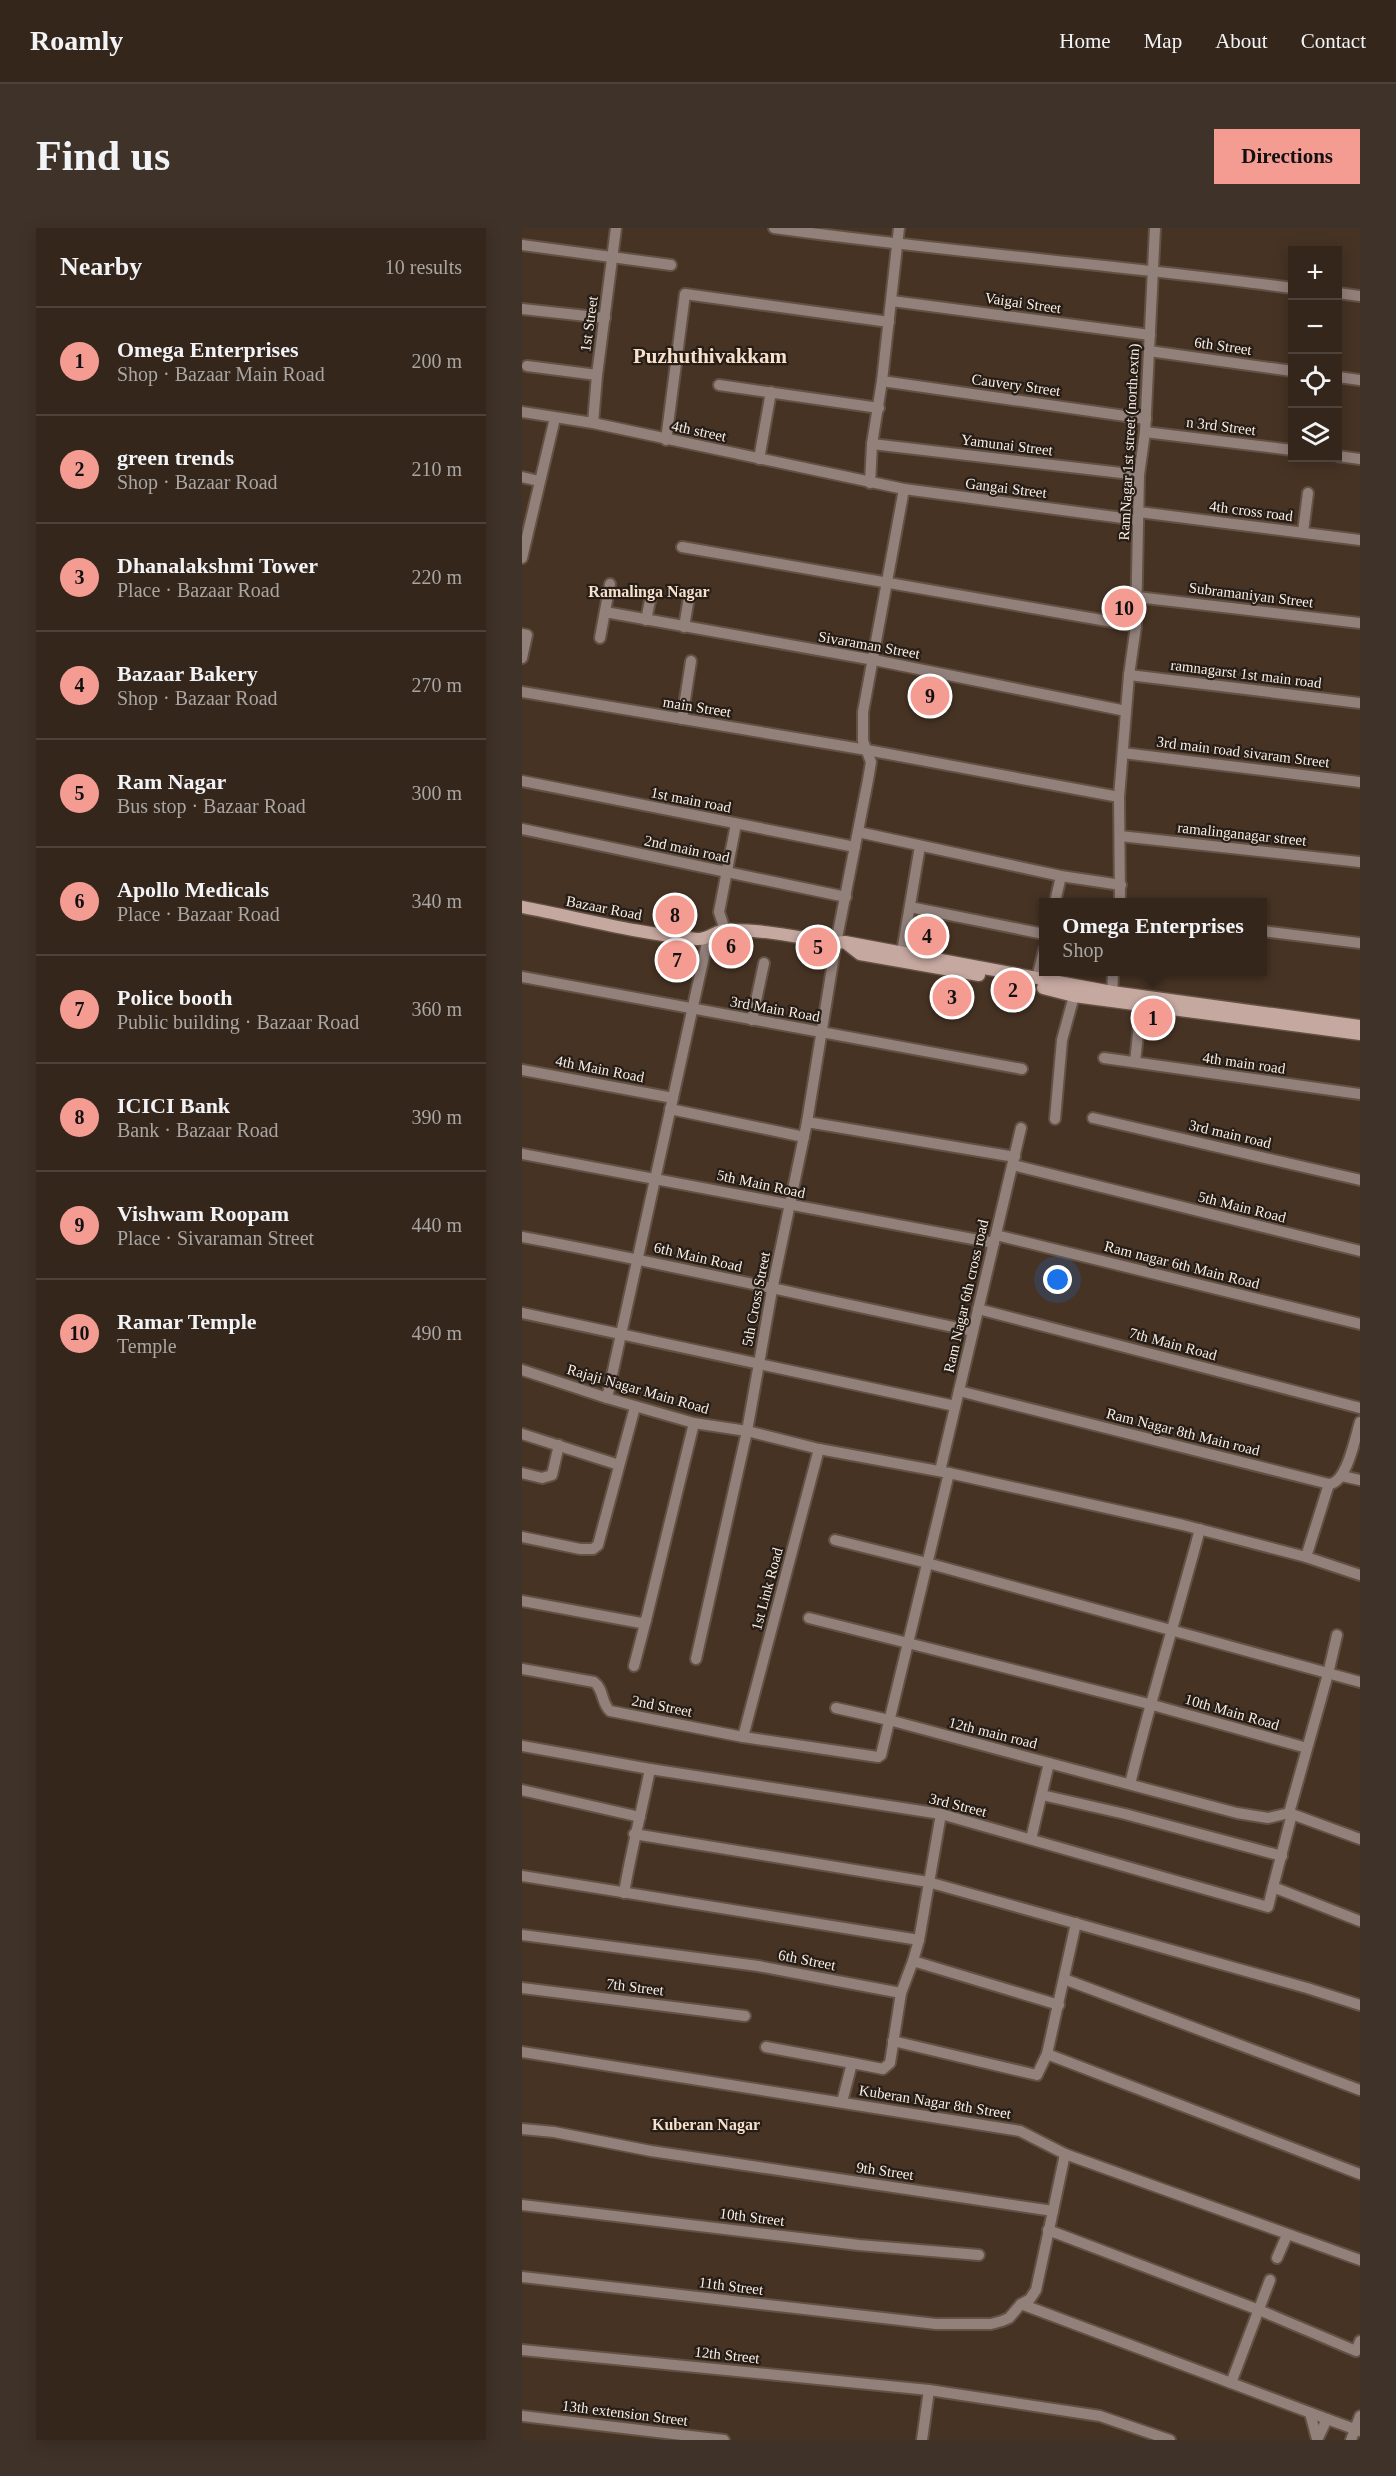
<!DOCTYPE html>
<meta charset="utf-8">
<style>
:root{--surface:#34261b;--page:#3f3228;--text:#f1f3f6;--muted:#a9a5a3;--line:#4e433a;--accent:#f59c92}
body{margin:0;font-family:"Times New Roman",serif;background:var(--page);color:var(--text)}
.controls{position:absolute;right:18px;top:18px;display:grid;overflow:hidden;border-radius:0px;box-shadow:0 3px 15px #0003}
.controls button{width:54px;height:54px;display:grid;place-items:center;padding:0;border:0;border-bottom:2px solid var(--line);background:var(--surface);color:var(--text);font:30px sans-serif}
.you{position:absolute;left:536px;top:1052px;width:21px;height:21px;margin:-15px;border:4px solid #fff;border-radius:50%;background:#1a73e8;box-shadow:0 0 0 9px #1a73e833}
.badge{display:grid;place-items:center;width:39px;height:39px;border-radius:50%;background:var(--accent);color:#111;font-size:20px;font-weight:700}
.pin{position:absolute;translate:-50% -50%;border:3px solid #fff;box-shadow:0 2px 6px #0006}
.popup{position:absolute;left:517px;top:670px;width:228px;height:78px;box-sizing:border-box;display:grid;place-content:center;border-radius:0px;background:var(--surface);filter:drop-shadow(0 2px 4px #0005);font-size:20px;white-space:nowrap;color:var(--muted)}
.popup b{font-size:22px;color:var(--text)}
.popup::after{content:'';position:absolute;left:50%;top:100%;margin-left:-12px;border:12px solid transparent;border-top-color:var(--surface)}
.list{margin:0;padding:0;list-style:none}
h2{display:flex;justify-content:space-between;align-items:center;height:78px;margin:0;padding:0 24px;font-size:26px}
h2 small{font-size:20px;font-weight:400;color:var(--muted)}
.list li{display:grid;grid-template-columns:39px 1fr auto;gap:18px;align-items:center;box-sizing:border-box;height:108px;padding:0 24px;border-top:2px solid var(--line)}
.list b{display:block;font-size:22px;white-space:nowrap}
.list p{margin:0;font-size:20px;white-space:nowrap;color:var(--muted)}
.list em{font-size:20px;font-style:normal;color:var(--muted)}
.icon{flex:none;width:33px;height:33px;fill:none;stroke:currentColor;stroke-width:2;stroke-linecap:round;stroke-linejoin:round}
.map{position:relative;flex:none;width:838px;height:2212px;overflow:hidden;border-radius:0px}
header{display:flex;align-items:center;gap:36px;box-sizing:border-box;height:84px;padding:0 30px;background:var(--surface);border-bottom:2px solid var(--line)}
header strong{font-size:28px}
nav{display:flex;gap:33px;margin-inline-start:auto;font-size:21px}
.intro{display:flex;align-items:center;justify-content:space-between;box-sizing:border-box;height:144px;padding:0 36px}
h1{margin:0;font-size:42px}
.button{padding:15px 27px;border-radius:0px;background:var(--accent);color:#111;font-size:21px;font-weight:700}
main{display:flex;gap:36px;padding:0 36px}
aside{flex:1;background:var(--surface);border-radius:0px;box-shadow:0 3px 15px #0003}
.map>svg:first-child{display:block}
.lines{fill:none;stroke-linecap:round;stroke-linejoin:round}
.street-casing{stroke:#635143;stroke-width:14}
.secondary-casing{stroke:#635143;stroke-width:15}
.street{stroke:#92807b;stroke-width:10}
.secondary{stroke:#c5a8a0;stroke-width:12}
.labels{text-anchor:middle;stroke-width:4.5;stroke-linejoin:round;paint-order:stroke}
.street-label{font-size:15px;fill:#faeee4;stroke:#261d16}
.neighbourhood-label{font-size:16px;font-weight:bold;fill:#f7e0cc;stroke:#261d16}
.district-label{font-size:21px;font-weight:bold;fill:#f7e0cc;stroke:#261d16}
</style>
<header>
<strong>Roamly</strong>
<nav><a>Home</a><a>Map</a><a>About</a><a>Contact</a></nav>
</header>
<div class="intro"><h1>Find us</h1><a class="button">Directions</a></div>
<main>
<aside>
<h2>Nearby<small>10 results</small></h2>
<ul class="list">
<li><span class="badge">1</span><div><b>Omega Enterprises</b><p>Shop · Bazaar Main Road</p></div><em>200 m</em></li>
<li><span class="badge">2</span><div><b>green trends</b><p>Shop · Bazaar Road</p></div><em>210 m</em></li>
<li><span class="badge">3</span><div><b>Dhanalakshmi Tower</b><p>Place · Bazaar Road</p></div><em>220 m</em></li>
<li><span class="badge">4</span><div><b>Bazaar Bakery</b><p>Shop · Bazaar Road</p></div><em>270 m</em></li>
<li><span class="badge">5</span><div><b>Ram Nagar</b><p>Bus stop · Bazaar Road</p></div><em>300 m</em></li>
<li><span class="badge">6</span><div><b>Apollo Medicals</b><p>Place · Bazaar Road</p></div><em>340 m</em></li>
<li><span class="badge">7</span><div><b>Police booth</b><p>Public building · Bazaar Road</p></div><em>360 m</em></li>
<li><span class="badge">8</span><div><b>ICICI Bank</b><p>Bank · Bazaar Road</p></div><em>390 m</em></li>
<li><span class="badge">9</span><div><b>Vishwam Roopam</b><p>Place · Sivaraman Street</p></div><em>440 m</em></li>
<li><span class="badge">10</span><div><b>Ramar Temple</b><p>Temple</p></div><em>490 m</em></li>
</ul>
</aside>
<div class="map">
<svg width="838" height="2212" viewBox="0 0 838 2212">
<rect width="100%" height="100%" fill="#463324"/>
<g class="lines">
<g class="street-casing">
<g id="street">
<path d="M252 0C424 24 598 37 770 60"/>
<path d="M0 17 149 37"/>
<path d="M816 65 838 68"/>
<path d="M370 73 628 107"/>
<path d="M0 81 83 90"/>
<path d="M627 123 770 143"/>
<path d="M5 138 75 147"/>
<path d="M816 149 838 152"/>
<path d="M360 153 624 191"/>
<path d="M197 157 357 180"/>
<path d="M0 184 71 195 382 261 616 292"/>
<path d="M71 195 75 147 94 0"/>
<path d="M623 204 770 222"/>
<path d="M144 212 163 66 367 94"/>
<path d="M350 216 617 247"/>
<path d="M816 228 838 231"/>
<path d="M237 231 249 164"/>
<path d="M0 249 17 253"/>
<path d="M348 255 350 216 360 153 377 0"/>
<path d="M617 284 838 312"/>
<path d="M781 304 786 265"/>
<path d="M160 319 614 398"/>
<path d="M0 330 33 190"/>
<path d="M615 369 838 395"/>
<path d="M83 384 352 432 604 483"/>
<path d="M124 392 129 368"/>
<path d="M162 399 167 369"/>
<path d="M0 406 5 407 0 430"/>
<path d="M78 410 88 356"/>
<path d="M607 447 838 475"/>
<path d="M0 464 345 522 597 569"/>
<path d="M160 491 169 433"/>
<path d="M601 525 838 554"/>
<path d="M0 553 333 619"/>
<path d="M0 601 324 669"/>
<path d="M336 604 539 648 599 657"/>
<path d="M598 608 838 634"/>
<path d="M533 674 539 648"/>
<path d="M598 674 597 569 607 447 614 398 617 247 623 204 633 0"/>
<path d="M388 679 522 706"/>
<path d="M203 702 197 684 214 596"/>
<path d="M740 703 838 715"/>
<path d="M380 724 398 618"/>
<path d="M0 749 500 841"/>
<path d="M515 750 522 722"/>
<path d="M590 770 591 744"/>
<path d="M230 792 242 735"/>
<path d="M582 830 838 866"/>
<path d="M613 834 619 778"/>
<path d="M0 842 151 870"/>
<path d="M148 881 282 909"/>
<path d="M571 890 838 952"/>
<path d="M533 891 540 812 552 768"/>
<path d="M285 894 493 929"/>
<path d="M0 926 472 1015"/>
<path d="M491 937 838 1023"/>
<path d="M474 1007 838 1096"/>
<path d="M0 1009C151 1037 301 1072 451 1103"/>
<path d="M456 1081 838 1180"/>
<path d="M0 1085 433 1178"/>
<path d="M0 1142 85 1170 172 1195 225 1203 297 1221 427 1245 359 1527 356 1529 221 1509 88 1483C79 1475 82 1461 72 1454L0 1441"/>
<path d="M437 1163 807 1256C825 1255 833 1210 838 1194"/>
<path d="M85 1170 186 710"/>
<path d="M0 1206 97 1237"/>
<path d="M418 1243 499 900"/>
<path d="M0 1245 20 1250 30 1247 37 1217"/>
<path d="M427 1245 661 1297 784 1329"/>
<path d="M820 1248 838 1252"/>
<path d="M807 1256 784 1329 838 1347"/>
<path d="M0 1309 58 1321H71L76 1317 113 1179"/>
<path d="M313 1312 405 1335 838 1454"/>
<path d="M0 1373 119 1395 124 1392 172 1195"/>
<path d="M287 1390 627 1476 785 1520"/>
<path d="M174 1431 225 1203 250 1062 285 894 314 715 346 552 349 534 341 513V484L382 261"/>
<path d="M112 1438 124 1392"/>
<path d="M314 1480 367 1492 527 1535 509 1611"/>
<path d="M221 1509 297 1221"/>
<path d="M0 1518 128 1541 419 1586 746 1679 751 1659 838 1693"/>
<path d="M527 1535 715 1585 746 1590 767 1585 838 1611"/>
<path d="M608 1556C629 1470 655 1387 678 1301"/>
<path d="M0 1562 118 1589"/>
<path d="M520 1567 603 1586 760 1628"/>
<path d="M767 1585 806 1446 815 1407"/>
<path d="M112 1606 406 1654 785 1760 838 1777"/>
<path d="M0 1648 397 1712 391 1733"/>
<path d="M751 1659 770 1586"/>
<path d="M102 1665C109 1623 120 1582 128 1541"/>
<path d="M0 1707 236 1738 379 1765 391 1733 537 1777"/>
<path d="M397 1712 419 1586"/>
<path d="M542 1751 838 1862"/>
<path d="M0 1760 223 1788"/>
<path d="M371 1813 515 1847 525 1826 554 1695"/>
<path d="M244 1819 330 1835"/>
<path d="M0 1824 498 1903 543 1926 838 2032"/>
<path d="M525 1826 838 1946"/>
<path d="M320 1874 330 1835 361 1841 368 1835 379 1765"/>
<path d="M0 1901 32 1904 129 1923 531 1983 514 2062 508 2071 499 2076 487 2090 480 2093 469 2096H414L0 2049"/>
<path d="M0 1977 337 2017 457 2027"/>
<path d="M531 1983 543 1926"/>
<path d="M526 2002 737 2082 834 2123 838 2113"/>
<path d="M755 2030 765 2007"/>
<path d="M499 2076 805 2191 795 2212"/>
<path d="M0 2122 407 2162 578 2188 648 2212"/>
<path d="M709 2155 748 2052"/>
<path d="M788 2185 795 2211"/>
<path d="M0 2188 202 2212"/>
<path d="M805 2191 838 2203"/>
<path d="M400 2212 407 2162"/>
<path d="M829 2212 838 2188"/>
</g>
</g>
<g class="secondary-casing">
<g id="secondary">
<path d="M0 679C58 690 117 706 175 711 187 712 193 702 205 702 241 701 278 710 314 715L323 714 590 764 838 798"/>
<path d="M324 715 338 726 457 747"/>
<path d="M521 760 552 768 838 806"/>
</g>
</g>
<use href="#street" class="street"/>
<use href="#secondary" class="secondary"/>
</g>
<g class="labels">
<g class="street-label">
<text transform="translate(501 75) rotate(8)" y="5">Vaigai Street</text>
<text transform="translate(67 96) rotate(-82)" y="5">1st Street</text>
<text transform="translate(701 118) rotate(8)" y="5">6th Street</text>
<text transform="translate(494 157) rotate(8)" y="5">Cauvery Street</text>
<text transform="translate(699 198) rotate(7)" y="5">n 3rd Street</text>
<text transform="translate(177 203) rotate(12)" y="5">4th street</text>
<text transform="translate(607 214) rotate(-87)" y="5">RamNagar 1st street (north.extn)</text>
<text transform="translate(485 217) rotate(7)" y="5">Yamunai Street</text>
<text transform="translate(484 260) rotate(7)" y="5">Gangai Street</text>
<text transform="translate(729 283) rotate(7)" y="5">4th cross road</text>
<text transform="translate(729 367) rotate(7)" y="5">Subramaniyan Street</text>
<text transform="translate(347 417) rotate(10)" y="5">Sivaraman Street</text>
<text transform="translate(724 446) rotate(7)" y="5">ramnagarst 1st main road</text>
<text transform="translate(175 479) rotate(9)" y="5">main Street</text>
<text transform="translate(721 524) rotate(7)" y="5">3rd main road sivaram Street</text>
<text transform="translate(169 572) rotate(11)" y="5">1st main road</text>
<text transform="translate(720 606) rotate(6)" y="5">ramalinganagar street</text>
<text transform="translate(165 621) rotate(12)" y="5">2nd main road</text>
<text transform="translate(82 680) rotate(11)" y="5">Bazaar Road</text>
<text transform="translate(253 781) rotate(10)" y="5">3rd Main Road</text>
<text transform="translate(722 835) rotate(8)" y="5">4th main road</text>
<text transform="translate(78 841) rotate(11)" y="5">4th Main Road</text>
<text transform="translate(708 906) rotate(13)" y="5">3rd main road</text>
<text transform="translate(239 956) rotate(12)" y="5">5th Main Road</text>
<text transform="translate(720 979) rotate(14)" y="5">5th Main Road</text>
<text transform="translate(176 1029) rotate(13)" y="5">6th Main Road</text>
<text transform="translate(660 1037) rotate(14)" y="5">Ram nagar 6th Main Road</text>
<text transform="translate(444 1068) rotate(-77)" y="5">Ram Nagar 6th cross road</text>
<text transform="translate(234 1071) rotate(-79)" y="5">5th Cross Street</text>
<text transform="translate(651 1116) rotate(15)" y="5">7th Main Road</text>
<text transform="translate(116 1161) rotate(16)" y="5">Rajaji Nagar Main Road</text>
<text transform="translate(661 1204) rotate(14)" y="5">Ram Nagar 8th Main road</text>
<text transform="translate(245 1361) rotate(-75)" y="5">1st Link Road</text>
<text transform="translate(140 1478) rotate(11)" y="5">2nd Street</text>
<text transform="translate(710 1484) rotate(16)" y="5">10th Main Road</text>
<text transform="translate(471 1505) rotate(14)" y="5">12th main road</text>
<text transform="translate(436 1577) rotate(14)" y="5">3rd Street</text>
<text transform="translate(285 1732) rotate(11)" y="5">6th Street</text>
<text transform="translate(113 1759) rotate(7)" y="5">7th Street</text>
<text transform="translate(413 1874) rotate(9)" y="5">Kuberan Nagar 8th Street</text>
<text transform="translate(363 1943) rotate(8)" y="5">9th Street</text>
<text transform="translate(230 1989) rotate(7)" y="5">10th Street</text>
<text transform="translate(209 2058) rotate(7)" y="5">11th Street</text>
<text transform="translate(205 2127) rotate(6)" y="5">12th Street</text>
<text transform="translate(103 2185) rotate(7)" y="5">13th extension Street</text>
</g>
<g class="neighbourhood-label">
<text x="127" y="369">Ramalinga Nagar</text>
<text x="184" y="1902">Kuberan Nagar</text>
</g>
<g class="district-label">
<text x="188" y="135">Puzhuthivakkam</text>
</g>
</g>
</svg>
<div class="controls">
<button>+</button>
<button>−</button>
<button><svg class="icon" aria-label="locate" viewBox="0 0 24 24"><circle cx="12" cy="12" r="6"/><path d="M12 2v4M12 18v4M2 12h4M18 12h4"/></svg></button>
<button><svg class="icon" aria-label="layers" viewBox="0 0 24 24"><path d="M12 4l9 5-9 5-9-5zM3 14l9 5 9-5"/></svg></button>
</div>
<div class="you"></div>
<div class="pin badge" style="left:631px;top:790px">1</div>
<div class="popup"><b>Omega Enterprises</b>Shop</div>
<div class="pin badge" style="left:491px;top:762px">2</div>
<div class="pin badge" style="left:430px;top:769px">3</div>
<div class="pin badge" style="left:405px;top:708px">4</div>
<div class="pin badge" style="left:296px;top:719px">5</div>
<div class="pin badge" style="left:209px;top:718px">6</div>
<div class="pin badge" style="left:155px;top:732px">7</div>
<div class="pin badge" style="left:153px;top:687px">8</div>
<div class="pin badge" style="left:408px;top:468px">9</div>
<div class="pin badge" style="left:602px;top:380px">10</div>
</div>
</main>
